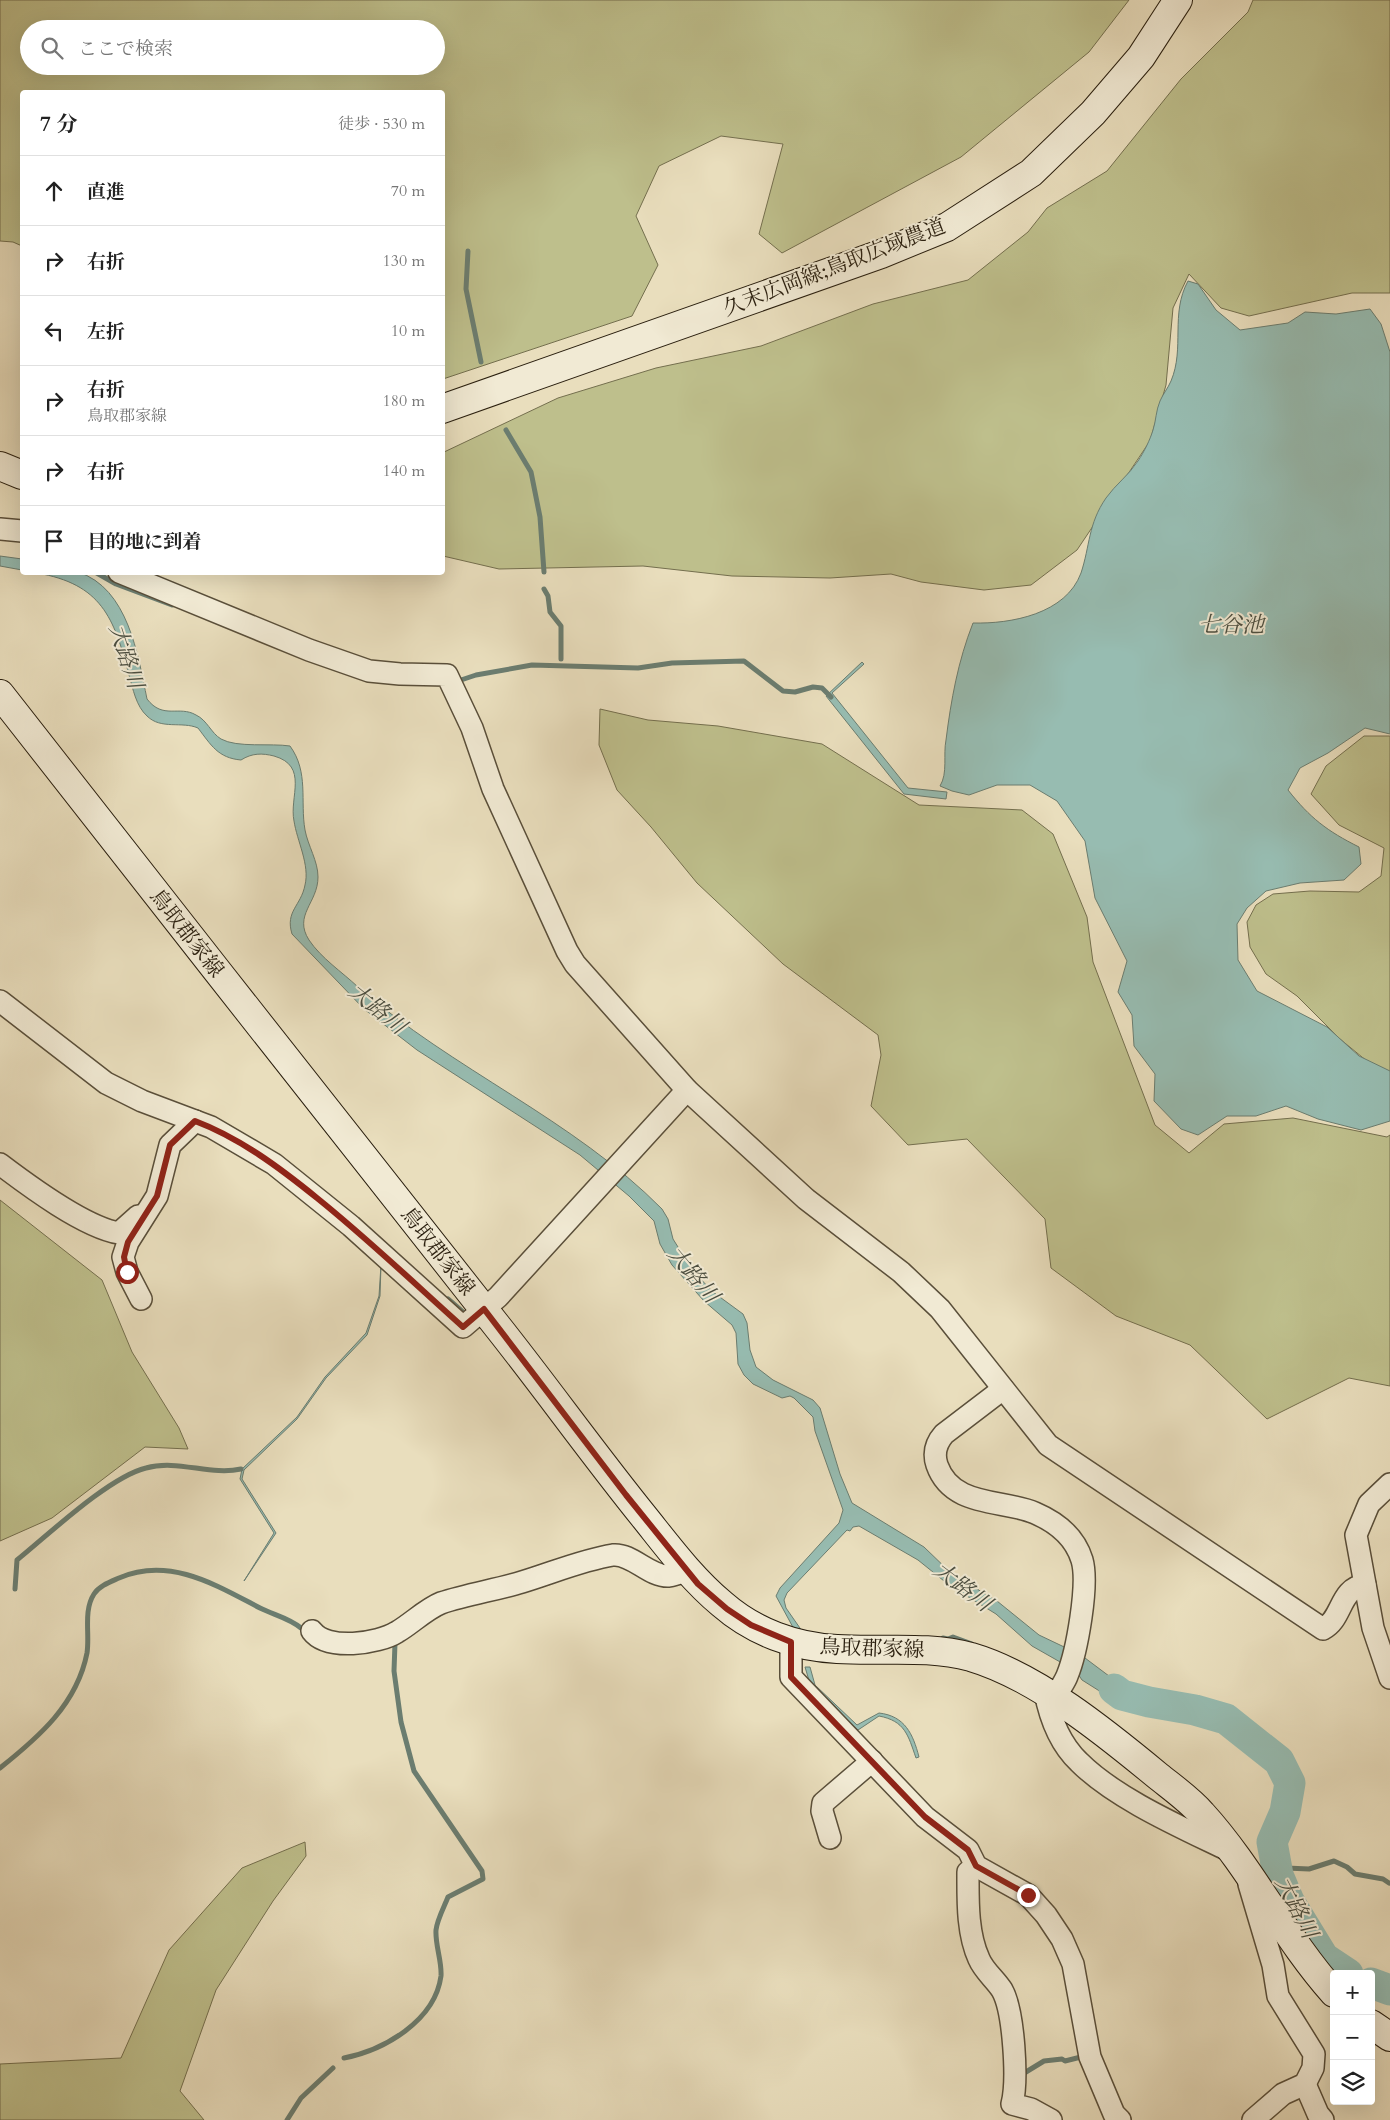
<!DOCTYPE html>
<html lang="ja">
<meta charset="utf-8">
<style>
:root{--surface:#fff;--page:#f2f2f2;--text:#222;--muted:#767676;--line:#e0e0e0}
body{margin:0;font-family:Cardo,"Noto Serif JP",serif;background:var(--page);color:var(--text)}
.controls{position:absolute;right:15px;bottom:15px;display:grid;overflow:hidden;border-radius:5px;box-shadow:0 5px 20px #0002}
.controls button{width:45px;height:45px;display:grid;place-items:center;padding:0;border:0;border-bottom:1px solid var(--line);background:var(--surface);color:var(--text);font:25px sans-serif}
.stop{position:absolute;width:15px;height:15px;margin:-11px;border:4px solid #8f2418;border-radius:50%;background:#fff}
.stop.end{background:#8f2418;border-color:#fff;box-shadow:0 1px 5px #0008}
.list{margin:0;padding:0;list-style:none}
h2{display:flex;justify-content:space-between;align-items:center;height:65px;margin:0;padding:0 20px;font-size:21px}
h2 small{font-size:16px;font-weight:400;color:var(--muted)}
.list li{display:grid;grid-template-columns:32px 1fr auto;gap:15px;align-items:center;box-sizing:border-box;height:70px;padding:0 20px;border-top:1px solid var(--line)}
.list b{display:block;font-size:19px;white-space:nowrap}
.list p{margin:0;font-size:16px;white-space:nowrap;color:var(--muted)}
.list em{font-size:16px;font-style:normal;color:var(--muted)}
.icon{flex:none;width:28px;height:28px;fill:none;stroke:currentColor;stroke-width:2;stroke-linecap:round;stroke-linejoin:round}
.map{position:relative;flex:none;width:1390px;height:2120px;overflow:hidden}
.search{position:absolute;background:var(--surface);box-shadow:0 5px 20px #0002;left:20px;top:20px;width:425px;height:55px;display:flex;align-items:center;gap:12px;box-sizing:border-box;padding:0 18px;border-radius:28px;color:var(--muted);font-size:19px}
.panel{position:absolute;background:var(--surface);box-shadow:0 5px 20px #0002;left:20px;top:90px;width:425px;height:485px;border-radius:5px}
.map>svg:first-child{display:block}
.green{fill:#bebf8c;stroke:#746f4e;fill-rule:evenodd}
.water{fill:#97bcb1;stroke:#6b7d70}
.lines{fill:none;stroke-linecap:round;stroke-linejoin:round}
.stream{stroke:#6b7d70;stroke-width:5}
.river{stroke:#97bcb1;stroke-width:31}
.street-casing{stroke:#5a4f3a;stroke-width:24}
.secondary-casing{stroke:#2a1f0f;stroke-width:30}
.street{stroke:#f1ead4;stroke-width:21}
.secondary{stroke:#f1ead4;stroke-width:28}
.route{stroke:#8f2418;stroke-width:6}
.labels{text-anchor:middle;stroke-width:4;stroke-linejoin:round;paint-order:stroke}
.street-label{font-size:21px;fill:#2a1f0f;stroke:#f1ead4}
.water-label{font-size:22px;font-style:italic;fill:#4b4e40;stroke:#f1ead4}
</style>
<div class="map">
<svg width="1390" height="2120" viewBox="0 0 1390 2120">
<rect width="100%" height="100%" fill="#e9debd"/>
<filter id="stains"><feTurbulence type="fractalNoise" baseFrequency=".004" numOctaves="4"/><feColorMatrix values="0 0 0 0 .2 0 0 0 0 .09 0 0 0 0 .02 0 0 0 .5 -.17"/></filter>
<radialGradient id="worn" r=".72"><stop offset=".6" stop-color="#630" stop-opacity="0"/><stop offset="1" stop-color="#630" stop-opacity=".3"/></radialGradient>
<g class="green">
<path d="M0 0H1129L1089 52 961 157 782 253 759 234 783 144 721 136 659 166 636 216 658 265 632 316 443 379 442 92H22V246L13 242 0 241ZM29 29H436V66H29Z"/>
<path d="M1253 0H1390V293H1352L1249 316 1221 308 1189 274 1173 308 1166 385 1150 441 1077 550 1031 585 984 590 921 582 891 574 830 578 732 576 643 566 499 569 443 556 442 453 558 398 656 368 761 346 873 304 968 280 1028 232 1047 208 1107 171 1181 79 1248 12Z"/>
<path d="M600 709 648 720 718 726 822 744 919 805 1022 810 1053 834 1087 917 1093 962 1155 1125 1189 1153 1224 1124 1293 1118 1387 1137 1390 1135V1386L1349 1378 1267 1419 1190 1345 1116 1316 1051 1268 1045 1219 967 1139 908 1145 871 1106 881 1055 878 1035 783 964 697 883 651 827 617 790 599 745Z"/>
<path d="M1364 736H1390V1080L1340 1039 1297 996 1266 974 1250 947 1247 922 1256 905 1273 894 1310 891 1359 892 1381 876 1384 848 1339 825 1311 794 1326 766Z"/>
<path d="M0 1200 102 1280 132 1352 179 1428 188 1449 145 1447 52 1518 0 1541Z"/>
<path d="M305 1842 306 1856 273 1901 216 1990 180 2091 204 2120H0V2064L121 2058 169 1950 242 1868Z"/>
</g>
<g class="water">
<path d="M1188 281 1198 284 1216 310 1240 330 1288 323 1305 312 1336 314 1370 309 1381 324 1390 352V734L1365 728 1328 753 1300 768 1288 790C1310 818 1327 831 1359 847L1361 864 1344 880 1300 883 1266 891 1247 908 1237 924 1238 960 1257 991 1327 1027 1359 1056 1390 1071V1121L1361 1130 1318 1119 1286 1106 1256 1116H1227L1198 1135 1181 1129 1154 1101 1155 1074 1134 1046 1132 1015 1118 992 1127 961 1095 898 1085 841 1057 801 1030 785H997L969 795 952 791 940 786C948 773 943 755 946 740 951 700 958 661 973 623 1011 624 1066 614 1081 573 1090 546 1088 524 1106 498 1115 485 1129 475 1138 461 1144 452 1150 440 1153 430 1156 421 1156 410 1160 401 1163 394 1168 388 1171 381 1185 348 1170 314 1188 281Z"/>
<path d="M0 556 22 559V570L0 566Z"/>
<path d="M78 572C128 588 138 655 147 699 163 720 179 705 196 715 207 720 211 733 221 739 237 748 271 743 290 746 309 772 300 801 305 830 308 846 318 861 318 877 318 903 293 915 309 940 321 958 342 972 358 987 453 1070 573 1119 662 1209L668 1219 673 1239 693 1271 713 1292 743 1314 747 1323 750 1350 756 1367 773 1380 813 1400 820 1408 840 1474 852 1503 924 1547 952 1574 997 1601 1039 1635 1081 1655 1133 1694 1152 1698 1154 1710 1126 1705 1109 1697 1082 1680 1076 1671 1032 1646 996 1614 949 1585 918 1560 859 1526 853 1527 850 1531 847 1530 787 1593 784 1600 786 1608 802 1631H795L776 1596 780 1588 839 1523 843 1510 815 1431 813 1417 794 1398 790 1396 782 1398 753 1384 744 1375 738 1364 736 1333 732 1325 704 1301 672 1265 660 1244 654 1221 629 1196 580 1155 417 1050 364 1009 292 934C285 911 301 906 305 885 310 865 297 841 294 821 289 797 309 766 274 756 262 753 252 753 241 760 218 758 211 745 198 728 182 721 161 730 147 716 136 706 133 689 129 675 114 617 101 584 37 573Z"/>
<path d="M862 662 864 664 832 693 908 788 947 792 946 799 904 794 826 696Z"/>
<path d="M381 1265 380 1296 367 1335 326 1378 297 1419 244 1470 242 1479 276 1533 244 1581 274 1533 240 1479 242 1469 297 1417 325 1377 366 1333 379 1296Z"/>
<path d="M805 1667H810L815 1685 857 1725 879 1713C905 1716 913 1734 919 1757L916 1758C908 1735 905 1721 879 1716L858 1730 811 1687Z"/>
</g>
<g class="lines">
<g class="stream">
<path d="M468 251 466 289 481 362"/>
<path d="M506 430 531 472 540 517 544 572"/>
<path d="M95 572 116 584 172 605"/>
<path d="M544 589 548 596 550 612 561 626V659"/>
<path d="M461 680 476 675 532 665 638 668 672 663 744 661 783 691 795 692 813 687 822 688 831 697"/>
<path d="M448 1299 464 1313"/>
<path d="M15 1589 17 1560C48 1535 109 1477 146 1468 178 1459 210 1476 241 1469"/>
<path d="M943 1638 948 1639 953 1637 972 1644"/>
<path d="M0 1768C39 1737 77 1704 87 1653 90 1634 83 1611 94 1594 99 1586 110 1582 119 1578 169 1556 216 1585 260 1608 274 1615 289 1618 301 1628"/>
<path d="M1286 1868 1309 1869 1334 1861 1347 1867 1355 1874 1383 1879 1389 1883"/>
<path d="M344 2058C384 2050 435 2021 441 1976 442 1961 435 1945 436 1930 437 1920 444 1907 448 1897L483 1879 482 1871 414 1771 401 1722 394 1671 395 1643"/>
<path d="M1021 2075 1044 2061 1062 2059 1065 2061 1085 2056"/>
<path d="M287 2120 301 2098 333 2068"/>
</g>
<g class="river">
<path d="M1114 1689 1122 1695 1149 1702 1195 1710 1226 1719 1279 1761 1290 1783 1285 1812 1272 1842 1278 1875 1289 1901 1324 1958 1348 1974"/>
<path d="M1371 1983 1390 1990"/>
</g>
<g class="street-casing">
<g id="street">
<path d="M0 529 22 531"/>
<path d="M119 572 309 650 369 671 400 674 447 675 472 728 493 789 567 951 575 964 687 1090 806 1199 901 1272 940 1309 1048 1445 1323 1629C1343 1619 1339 1588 1365 1585"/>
<path d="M0 1001 106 1083 142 1101 211 1127 274 1164 351 1226 463 1327 498 1297 687 1090"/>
<path d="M0 1164C29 1186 84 1227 119 1233L138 1216"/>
<path d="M141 1299 127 1272 123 1257 128 1242 157 1196 170 1145 195 1121"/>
<path d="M1003 1389 944 1434C936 1443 933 1453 937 1465 952 1508 1003 1499 1035 1513 1056 1522 1075 1537 1082 1560 1089 1584 1077 1652 1067 1676 1064 1684 1057 1691 1056 1699"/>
<path d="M1390 1484 1369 1504 1356 1535 1373 1628 1390 1678"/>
<path d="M312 1631C327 1651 378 1644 397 1632 411 1624 426 1609 441 1603 468 1594 496 1590 522 1582 552 1573 582 1560 613 1555 632 1553 649 1577 669 1576 675 1575 682 1572 688 1570"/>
<path d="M791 1642V1677L925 1817 968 1850 976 1866 1028 1895 1046 1915 1062 1939 1073 1964 1090 2057 1114 2114 1120 2120"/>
<path d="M1045 1692C1050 1718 1059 1743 1079 1762 1116 1799 1183 1828 1230 1851"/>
<path d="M830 1838 822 1811 823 1803 872 1761"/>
<path d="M976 1866 968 1872C968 1900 967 1933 979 1959 984 1971 995 1979 1002 1990 1014 2011 1018 2081 1012 2104L1031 2109 1051 2120"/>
<path d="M1249 1884 1273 1965 1278 1996 1314 2054 1313 2068 1305 2084 1283 2094 1253 2120"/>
<path d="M1305 2084 1318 2114 1323 2120"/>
</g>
</g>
<g class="secondary-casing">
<g id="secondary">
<path d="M442 409 881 254 947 227 1031 173 1093 113 1141 57 1178 0"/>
<path d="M0 466 22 475"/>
<path d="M0 694C165 905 331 1116 497 1326 547 1389 594 1455 645 1518 669 1548 692 1579 722 1604 754 1632 795 1647 837 1649 883 1652 926 1645 971 1657 1036 1676 1106 1733 1158 1776 1173 1788 1190 1800 1202 1814 1252 1869 1284 1937 1334 1993"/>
<path d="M1371 2024 1390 2037"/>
</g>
</g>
<use href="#street" class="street"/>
<use href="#secondary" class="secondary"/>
</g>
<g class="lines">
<path class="route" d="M127 1272 124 1257 128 1242 157 1196 170 1145 195 1121C240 1138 280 1168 317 1198 368 1239 415 1284 463 1327L484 1309 626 1495 698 1584 727 1609 751 1625 791 1642V1677L925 1817 968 1850 976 1866 1028 1895"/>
</g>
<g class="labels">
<g class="street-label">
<text transform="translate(834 267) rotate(-21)" y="7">久末広岡線;鳥取広域農道</text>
<text transform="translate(187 933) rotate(52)" y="7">鳥取郡家線</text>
<text transform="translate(438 1251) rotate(52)" y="7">鳥取郡家線</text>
<text transform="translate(872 1648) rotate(2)" y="7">鳥取郡家線</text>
</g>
<g class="water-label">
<text x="1231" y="632">七谷池</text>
<text transform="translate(127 656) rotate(72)" y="8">大路川</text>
<text transform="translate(378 1008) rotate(39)" y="8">大路川</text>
<text transform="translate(694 1274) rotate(50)" y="8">大路川</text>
<text transform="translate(963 1586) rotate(37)" y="8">大路川</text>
<text transform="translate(1297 1907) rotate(63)" y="8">大路川</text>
</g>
</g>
<rect width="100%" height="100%" filter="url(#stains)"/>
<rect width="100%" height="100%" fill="url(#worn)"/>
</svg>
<div class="controls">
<button>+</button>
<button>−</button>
<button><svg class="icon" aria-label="layers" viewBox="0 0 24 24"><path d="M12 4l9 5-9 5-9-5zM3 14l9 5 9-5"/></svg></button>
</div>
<div class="stop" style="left:127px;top:1272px"></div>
<div class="stop end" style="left:1028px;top:1895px"></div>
<div class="search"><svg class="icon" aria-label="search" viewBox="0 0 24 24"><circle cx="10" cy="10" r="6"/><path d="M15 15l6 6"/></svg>ここで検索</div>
<section class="panel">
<h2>7 分<small>徒歩 · 530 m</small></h2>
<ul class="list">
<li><svg class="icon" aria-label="ahead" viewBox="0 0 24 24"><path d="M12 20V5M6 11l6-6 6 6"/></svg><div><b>直進</b></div><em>70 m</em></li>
<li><svg class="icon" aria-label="right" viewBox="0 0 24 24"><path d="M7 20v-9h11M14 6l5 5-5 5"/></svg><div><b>右折</b></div><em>130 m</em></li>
<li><svg class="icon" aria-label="left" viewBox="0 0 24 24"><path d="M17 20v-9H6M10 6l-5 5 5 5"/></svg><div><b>左折</b></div><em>10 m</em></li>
<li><svg class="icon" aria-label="right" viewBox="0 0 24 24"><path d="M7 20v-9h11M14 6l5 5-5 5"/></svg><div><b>右折</b><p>鳥取郡家線</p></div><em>180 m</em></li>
<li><svg class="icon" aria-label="right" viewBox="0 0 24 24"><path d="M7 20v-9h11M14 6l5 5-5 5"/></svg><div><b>右折</b></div><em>140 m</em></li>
<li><svg class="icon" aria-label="arrive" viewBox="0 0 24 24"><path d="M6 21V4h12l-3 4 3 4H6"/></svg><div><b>目的地に到着</b></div></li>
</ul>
</section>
</div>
